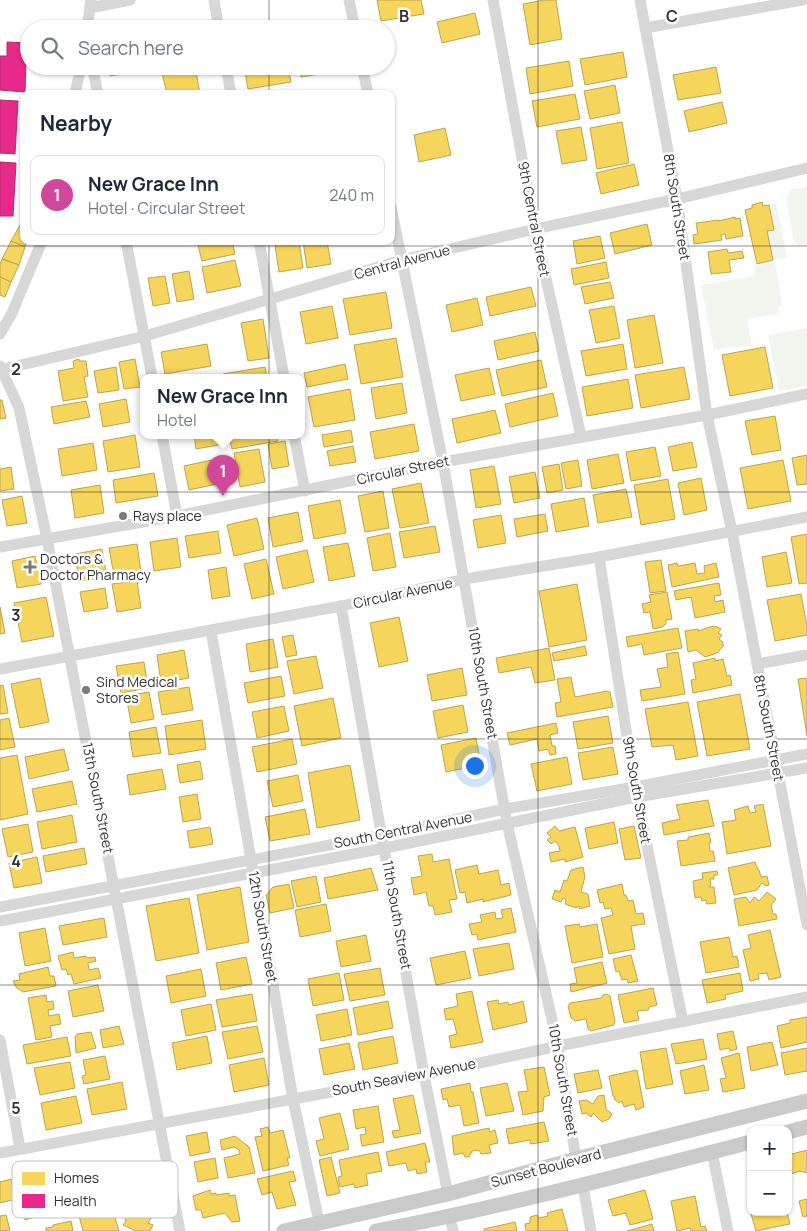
<!DOCTYPE html>
<meta charset="utf-8">
<style>
:root{--surface:#fff;--page:#f6f6f7;--text:#1f2937;--muted:#747a83;--line:#e0e1e3;--accent:#7a7a7a}
body{margin:0;font-family:Manrope,sans-serif;background:var(--page);color:var(--text)}
.controls{position:absolute;right:15px;bottom:15px;display:grid;overflow:hidden;border-radius:10px;box-shadow:0 1px 4px #0004}
.controls button{width:45px;height:45px;display:grid;place-items:center;padding:0;border:0;border-bottom:1px solid var(--line);background:var(--surface);color:var(--text);font:25px sans-serif}
.you{position:absolute;left:474px;top:765px;width:18px;height:18px;margin:-12px;border:4px solid #fff;border-radius:50%;background:#1a73e8;box-shadow:0 0 0 8px #1a73e833}
.badge{display:grid;place-items:center;width:32px;height:32px;border-radius:50%;background:var(--accent);color:#fff;font-size:16px;font-weight:700}
.pin{position:absolute;translate:-50% -41px;filter:drop-shadow(0 1px 2px #0008)}
.pin::after{content:'';position:absolute;top:26px;width:18px;height:15px;background:inherit;clip-path:polygon(0 0,100% 0,50% 100%)}
.popup{position:absolute;left:140px;top:374px;width:165px;height:65px;box-sizing:border-box;display:grid;place-content:center;border-radius:10px;background:var(--surface);filter:drop-shadow(0 1px 4px #0005);font-size:16px;white-space:nowrap;color:var(--muted)}
.popup b{font-size:19px;color:var(--text)}
.popup::after{content:'';position:absolute;left:50%;top:100%;margin-left:-10px;border:10px solid transparent;border-top-color:var(--surface)}
.list{margin:0;padding:0;list-style:none}
h2{display:flex;justify-content:space-between;align-items:center;height:65px;margin:0;padding:0 20px;font-size:21px}
h2 small{font-size:16px;font-weight:400;color:var(--muted)}
.list li{display:grid;grid-template-columns:32px 1fr auto;gap:15px;align-items:center;box-sizing:border-box;height:80px;margin:0 10px 10px;padding:0 10px;border:1px solid var(--line);border-radius:10px}
.list b{display:block;font-size:19px;white-space:nowrap}
.list p{margin:0;font-size:16px;white-space:nowrap;color:var(--muted)}
.list em{font-size:16px;font-style:normal;color:var(--muted)}
.icon{flex:none;width:28px;height:28px;fill:none;stroke:currentColor;stroke-width:2;stroke-linecap:round;stroke-linejoin:round}
.map{position:relative;flex:none;width:807px;height:1231px;overflow:hidden}
.search{position:absolute;background:var(--surface);box-shadow:0 1px 4px #0004;left:20px;top:20px;width:375px;height:55px;display:flex;align-items:center;gap:12px;box-sizing:border-box;padding:0 18px;border-radius:28px;color:var(--muted);font-size:19px}
.panel{position:absolute;background:var(--surface);box-shadow:0 1px 4px #0004;left:20px;top:90px;width:375px;height:155px;border-radius:10px}
.map>svg:first-child{display:block}
.green{fill:#f1f5ed}
.homes{fill:#f6d55c;stroke:#bca450}
.health{fill:#e7298a;stroke:#b12c70}
.lines{fill:none;stroke-linecap:round;stroke-linejoin:round}
.minor{stroke:#d7d7d7;stroke-width:11}
.major{stroke:#cacaca;stroke-width:15}
.grid{fill:none;stroke:#333;stroke-width:1;stroke-opacity:0.55}
.poi-dot{fill:#7a7a7a;stroke:#fff;stroke-width:2}
.labels{text-anchor:middle;stroke-width:5;stroke-linejoin:round;paint-order:stroke}
.street-label{font-size:14px;fill:#333;stroke:#fff}
.poi-label{font-size:14px;fill:#333;stroke:#fff;text-anchor:start}
.key{fill:#fff;stroke:#c2c2c2;stroke-width:1}
.key-label{font-size:14px;fill:#333}
.grid-label{font-size:16px;text-anchor:middle;font-weight:bold;fill:#333;stroke:#fff;stroke-width:5;stroke-linejoin:round;paint-order:stroke}
</style>
<div class="map">
<svg width="807" height="1231" viewBox="0 0 807 1231">
<rect width="100%" height="100%" fill="#fff"/>
<g class="green">
<path d="M807 187V245L800 246 796 244 793 238 786 197 791 189Z"/>
<path d="M776 204 787 257 773 260 767 231 774 229 769 205Z"/>
<path d="M775 262 782 306 778 308 779 314 747 319 752 345 714 350 701 285 755 276 754 267Z"/>
<path d="M807 328V386L779 391 768 335Z"/>
</g>
<g class="homes">
<path d="M377 0H421L424 14 381 21Z"/>
<path d="M544 0H556L562 39 530 45 523 4Z"/>
<path d="M475 13 480 34 442 43 437 22Z"/>
<path d="M280 21 281 29H237V28Z"/>
<path d="M623 52 627 77 585 85 580 59Z"/>
<path d="M569 61 573 86 530 94 526 68Z"/>
<path d="M108 66H152L153 69 110 76Z"/>
<path d="M195 66 200 94H167L162 73Z"/>
<path d="M244 66H288L291 82 248 89Z"/>
<path d="M299 66H343L344 70 301 77Z"/>
<path d="M716 67 721 93 678 100 673 75Z"/>
<path d="M615 85 620 113 590 119 584 91Z"/>
<path d="M575 94 580 119 537 127 532 101Z"/>
<path d="M722 102 727 123 689 132 684 111Z"/>
<path d="M622 122 629 163 597 169 590 128Z"/>
<path d="M581 127 587 160 562 164 556 131Z"/>
<path d="M445 128 451 155 419 162 414 135Z"/>
<path d="M634 164 639 185 601 194 596 173Z"/>
<path d="M762 202 763 206 769 205 774 230 767 231 773 260 757 264 745 210 752 208V205Z"/>
<path d="M735 217V219L740 218 743 236 726 239 725 234 721 235 722 240 694 244 693 235 698 234 696 223 719 220V221Z"/>
<path d="M23 220 24 241H27L25 247 11 241Z"/>
<path d="M647 224 652 245 615 254 610 233Z"/>
<path d="M600 236 605 258 577 264 573 241Z"/>
<path d="M11 241 25 247 19 265 2 259Z"/>
<path d="M197 241H232L235 254 202 261Z"/>
<path d="M299 241 303 268 279 272 275 245Z"/>
<path d="M303 241H327L331 264 307 268Z"/>
<path d="M727 249 728 253 742 251 744 258 729 260 731 272 711 274 708 252Z"/>
<path d="M2 259 19 265 11 282 0 277V264Z"/>
<path d="M235 260 241 286 207 293 202 267Z"/>
<path d="M606 262 609 278 574 285 571 269Z"/>
<path d="M189 271 194 299 177 302 172 274Z"/>
<path d="M165 276 170 303 153 306 148 278Z"/>
<path d="M0 277 11 282 5 297 0 295Z"/>
<path d="M610 282 614 298 585 304 581 287Z"/>
<path d="M531 287 536 306 490 316 486 297Z"/>
<path d="M386 292 392 328 350 335 343 299Z"/>
<path d="M477 298 483 325 452 332 446 305Z"/>
<path d="M332 306 338 338 306 344 300 312Z"/>
<path d="M614 306 620 338 596 343 589 310Z"/>
<path d="M654 315 663 363 635 368 627 320Z"/>
<path d="M263 319 269 358 248 361 241 323Z"/>
<path d="M535 332 539 351 498 360 494 341Z"/>
<path d="M396 338 403 377 361 384 354 345Z"/>
<path d="M207 344 211 366 165 374 161 352Z"/>
<path d="M623 344 627 369 586 376 581 351Z"/>
<path d="M765 347 773 388 730 396 722 355Z"/>
<path d="M79 359V361H86L88 376 84 377 88 397 63 401 58 371 74 368 73 361Z"/>
<path d="M135 359 140 387 124 389 119 362Z"/>
<path d="M541 360 547 387 502 396 496 370Z"/>
<path d="M345 364 348 379 307 387 304 373Z"/>
<path d="M116 367 119 390 98 393 94 371Z"/>
<path d="M265 367 267 377H223V374Z"/>
<path d="M684 367 690 399 641 408 635 375Z"/>
<path d="M489 368 495 394 461 401 455 375Z"/>
<path d="M628 379 633 408 587 416 582 387Z"/>
<path d="M402 383 407 413 376 419 371 388Z"/>
<path d="M350 389 355 420 314 427 308 397Z"/>
<path d="M553 393 558 416 510 427 505 404Z"/>
<path d="M126 399 130 422 103 427 99 404Z"/>
<path d="M0 400H2L6 418 0 419Z"/>
<path d="M86 401 90 417 54 424 51 407Z"/>
<path d="M495 410 501 433 457 443 452 419Z"/>
<path d="M775 416 781 450 752 455 745 421Z"/>
<path d="M414 424 419 451 375 459 370 432Z"/>
<path d="M351 430 353 442 324 447 322 435Z"/>
<path d="M135 435 140 467 108 472 103 441Z"/>
<path d="M194 435H222L224 444 196 449Z"/>
<path d="M229 435H277L278 441 232 449Z"/>
<path d="M285 441 289 466 272 469 268 444Z"/>
<path d="M692 442 697 467 673 471 668 447Z"/>
<path d="M93 443 97 470 62 476 58 449Z"/>
<path d="M353 446 356 462 330 466 327 451Z"/>
<path d="M655 447 661 476 631 481 626 452Z"/>
<path d="M259 449 265 482 240 487 234 453Z"/>
<path d="M618 454 624 483 592 489 587 460Z"/>
<path d="M807 455V484L797 485 792 458Z"/>
<path d="M226 457 231 481 189 490 184 466Z"/>
<path d="M578 460 582 486 566 489 561 463Z"/>
<path d="M783 460 791 501 748 509 740 468Z"/>
<path d="M559 464 563 490 547 493 542 467Z"/>
<path d="M494 466 501 504 476 508 470 470Z"/>
<path d="M11 467 14 489 0 491V469Z"/>
<path d="M535 472 540 498 514 503 509 477Z"/>
<path d="M154 473 158 496 116 503 113 480Z"/>
<path d="M701 478 707 510 684 515 678 483Z"/>
<path d="M668 479 675 519 641 525 634 485Z"/>
<path d="M421 483 429 523 400 528 392 489Z"/>
<path d="M100 485 104 513 75 518 71 490Z"/>
<path d="M626 489 632 517 598 523 593 495Z"/>
<path d="M383 491 389 528 365 532 358 496Z"/>
<path d="M22 496 27 523 7 526 2 500Z"/>
<path d="M584 498 589 526 556 532 551 504Z"/>
<path d="M340 500 346 533 314 539 308 506Z"/>
<path d="M298 512 303 541 273 547 268 518Z"/>
<path d="M545 514 548 531 517 537 514 519Z"/>
<path d="M501 515 506 543 478 548 473 520Z"/>
<path d="M257 518 264 549 234 556 227 525Z"/>
<path d="M435 526 440 552 404 558 399 532Z"/>
<path d="M218 531 221 553 189 558 185 536Z"/>
<path d="M390 533 396 567 373 571 367 538Z"/>
<path d="M807 534V583L799 584 791 537Z"/>
<path d="M177 538 181 567 154 571 150 542Z"/>
<path d="M348 543 355 576 329 581 323 547Z"/>
<path d="M137 544 141 572 114 576 109 548Z"/>
<path d="M102 549 107 577 79 581 75 554Z"/>
<path d="M307 550 314 582 283 589 276 557Z"/>
<path d="M786 552 792 583 767 587 762 557Z"/>
<path d="M35 556 41 584 17 588 12 561Z"/>
<path d="M266 559 274 594 252 599 244 564Z"/>
<path d="M661 560 666 591 650 593 645 562Z"/>
<path d="M677 563 678 566 695 563 697 574 705 573 704 566 716 563 719 577 672 587 668 565Z"/>
<path d="M226 567 230 596 212 599 208 570Z"/>
<path d="M137 581 141 608 117 612 112 584Z"/>
<path d="M719 583 721 595 714 596 715 602 723 600 725 612 695 618 691 597 676 600 674 591Z"/>
<path d="M577 584 587 640 549 647 539 591Z"/>
<path d="M105 588 108 608 84 612 80 592Z"/>
<path d="M667 592 672 619 666 620V624L662 627 653 629 650 612 644 613 642 604 651 602 649 595Z"/>
<path d="M801 594 807 626V635L775 641 767 600Z"/>
<path d="M46 597 54 636 22 642 14 603Z"/>
<path d="M0 607 5 633 0 634Z"/>
<path d="M399 617 408 661 379 667 370 623Z"/>
<path d="M713 626 715 627 716 626 721 629 718 633 722 635 719 639 723 642 722 644 724 645 717 653 705 657 696 650 688 652 685 631 698 629V631Z"/>
<path d="M678 628 682 648 644 655 642 644 628 647 626 637Z"/>
<path d="M293 635 297 655 286 657 282 637Z"/>
<path d="M273 639 278 667 250 672 246 644Z"/>
<path d="M585 646 587 655 554 661 552 653Z"/>
<path d="M549 648 555 680 535 683 531 667 499 673 496 658Z"/>
<path d="M184 650 189 678 161 683 157 655Z"/>
<path d="M678 652 685 694 642 701 640 690 661 687 657 669 668 667 666 654Z"/>
<path d="M316 656 323 688 294 694 287 661Z"/>
<path d="M715 658V661L723 659 727 676 730 675 732 685 693 693 691 680 696 679 693 663Z"/>
<path d="M144 662 148 688 121 693 116 666Z"/>
<path d="M462 668 467 695 432 701 427 675Z"/>
<path d="M281 676 285 696 248 703 244 683Z"/>
<path d="M571 677 575 697 607 691 610 692 613 707 557 717 555 703 561 702 557 679Z"/>
<path d="M40 678 49 722 20 728 11 684Z"/>
<path d="M807 678V736L798 679Z"/>
<path d="M3 685 8 713 0 714V686Z"/>
<path d="M189 687 193 710 162 715 158 692Z"/>
<path d="M149 692 154 719 131 723 126 696Z"/>
<path d="M740 694 750 749 707 756 697 702Z"/>
<path d="M333 698 341 738 302 746 294 706Z"/>
<path d="M688 702 698 756 676 760 673 745 652 747 645 709Z"/>
<path d="M463 705 468 732 438 738 433 711Z"/>
<path d="M284 706 289 731 257 738 252 712Z"/>
<path d="M608 716 613 743 578 749 573 722Z"/>
<path d="M9 718 15 747 0 750V720Z"/>
<path d="M202 720 206 749 169 755 165 726Z"/>
<path d="M556 723 558 733 550 735 552 746H555L556 754 550 755 548 749 539 751 537 739 510 745 507 733Z"/>
<path d="M156 727 161 753 133 757 129 732Z"/>
<path d="M476 738 481 765 446 772 441 745Z"/>
<path d="M292 739 297 764 257 772 252 747Z"/>
<path d="M613 747 618 774 583 780 578 753Z"/>
<path d="M64 749 69 770 29 779 25 757Z"/>
<path d="M17 755 28 814 0 820V758Z"/>
<path d="M567 757 572 784 537 791 531 764Z"/>
<path d="M200 761 203 779 180 783 177 765Z"/>
<path d="M350 765 360 820 317 828 308 773Z"/>
<path d="M162 769 166 789 130 795 127 775Z"/>
<path d="M298 775 303 801 273 807 267 781Z"/>
<path d="M72 781 77 804 37 812 32 789Z"/>
<path d="M197 794 201 819 183 822 179 797Z"/>
<path d="M708 800 714 826 664 835 662 823 680 819 676 805Z"/>
<path d="M763 804 771 846 727 854 722 822 736 820 734 810 748 806 750 813 756 812 754 806Z"/>
<path d="M305 809 310 834 270 841 265 817Z"/>
<path d="M72 815 77 842 42 849 37 822Z"/>
<path d="M614 822 618 843 589 849 585 828Z"/>
<path d="M28 824 33 852 8 857 2 829Z"/>
<path d="M555 826 559 831 575 827 583 857 565 862V859L551 862 549 853 560 851 559 846 555 841 551 844 547 840 551 837 547 833Z"/>
<path d="M634 826 641 858 625 860 619 829Z"/>
<path d="M210 827 213 844 190 848 187 831Z"/>
<path d="M709 833 711 843H709L710 851H713L715 861 681 866 677 841 688 840V837Z"/>
<path d="M84 848 87 864 46 872 43 856Z"/>
<path d="M432 854 433 862 449 859 457 899 449 900 452 912 435 915 433 906H429L426 892 414 895 411 878 422 876 418 856Z"/>
<path d="M37 857 42 883 14 888 9 863Z"/>
<path d="M755 862 758 870H759L761 877 767 876 769 885 766 886 762 883 757 890 734 895 728 868Z"/>
<path d="M477 865 479 874 498 870 501 885 509 883 511 895 483 902V899L467 903 465 892 460 893 455 870Z"/>
<path d="M583 867 585 877 581 892 588 894 590 906 580 909 579 906 576 908 565 904 566 900 563 898 561 902 552 899 555 890 560 892 564 880 567 881 571 870Z"/>
<path d="M371 868 378 890 328 899 324 878Z"/>
<path d="M717 871 718 875H714V879H710L711 885 709 886V887H714L716 903 707 904 706 900 702 901 701 897 695 898 693 881 703 879 702 873Z"/>
<path d="M316 876 321 902 297 907 291 881Z"/>
<path d="M289 884 294 908 270 913 266 895 273 887Z"/>
<path d="M622 884 624 895H626L628 901 633 900 636 914 643 913 645 924 631 926 635 949 609 954 601 918 613 915 611 908 605 909 603 902 600 903 597 890Z"/>
<path d="M240 887 249 942 207 950 197 895Z"/>
<path d="M767 892 776 899 771 905 773 914H776L777 919 739 926 734 899 746 897 750 903 754 897 759 901Z"/>
<path d="M189 898 199 953 156 961 146 906Z"/>
<path d="M326 904 331 931 300 937 295 910Z"/>
<path d="M511 908 516 932 478 940 477 934 472 935 469 924 482 922 480 915 495 912 496 919 503 918 501 910Z"/>
<path d="M104 918 107 937 63 945 59 926Z"/>
<path d="M579 924 580 927 597 924 603 957 572 963 565 926Z"/>
<path d="M45 928 51 961 25 966 19 933Z"/>
<path d="M770 930 781 977 769 980 767 973 758 974 759 979 750 981 743 950 751 948 748 935Z"/>
<path d="M366 935 371 961 341 967 336 941Z"/>
<path d="M729 937 733 957 737 956 739 967 706 973 700 942Z"/>
<path d="M509 943 514 969 479 976 473 949Z"/>
<path d="M465 951 471 978 436 985 430 958Z"/>
<path d="M73 952 74 958 86 956 87 958 95 957 96 961 88 963 89 970 98 968 101 978 74 984 71 974 68 975 66 969 62 970 58 956Z"/>
<path d="M631 955 638 981 628 983 627 979 622 980 619 971 616 972 613 959Z"/>
<path d="M246 957 252 984 221 990 216 963Z"/>
<path d="M602 962 607 983 571 992 570 984 577 983 574 968Z"/>
<path d="M48 967 50 976H54L56 986 23 992 16 987 13 981 20 980 19 974Z"/>
<path d="M380 968 385 995 350 1001 344 974Z"/>
<path d="M201 969 206 996 171 1003 166 976Z"/>
<path d="M339 973 344 1000 313 1006 308 979Z"/>
<path d="M740 973 743 991 725 995 726 999 707 1003 702 980Z"/>
<path d="M98 985 104 1011 73 1017 68 991Z"/>
<path d="M653 988 657 1005 649 1007 648 1010 637 1011 639 1020 624 1023 618 995Z"/>
<path d="M472 991 483 1042 451 1048 449 1036 457 1034 453 1019 446 1020 444 1009 458 1006 456 994Z"/>
<path d="M252 994 257 1021 222 1027 216 1000Z"/>
<path d="M607 994 610 996 615 1021 614 1025 591 1031 588 1029 586 1019 575 1021 571 1018 568 1006 570 1003 601 998 603 995Z"/>
<path d="M46 995 47 1002 53 1001 54 1009 48 1010 49 1016 59 1014 61 1024 50 1026 52 1037 36 1040 28 998Z"/>
<path d="M498 1000 499 1004 508 1002 509 1005 523 1001 527 1022 493 1030 487 1002Z"/>
<path d="M388 1001 393 1028 358 1035 353 1008Z"/>
<path d="M211 1004 216 1030 186 1036 181 1010Z"/>
<path d="M347 1009 352 1035 321 1041 316 1015Z"/>
<path d="M807 1017V1042L781 1048 777 1026 790 1023V1020Z"/>
<path d="M119 1026 124 1044 103 1048 100 1030Z"/>
<path d="M257 1026 263 1052 228 1059 222 1032Z"/>
<path d="M733 1031 737 1049 730 1051 729 1048 720 1050 717 1034Z"/>
<path d="M91 1032 96 1048 76 1053 75 1037 77 1034Z"/>
<path d="M207 1036 212 1063 177 1070 172 1043Z"/>
<path d="M393 1036 398 1063 363 1070 358 1043Z"/>
<path d="M67 1037 71 1056 27 1064 23 1045Z"/>
<path d="M703 1039 707 1059 676 1064 671 1044Z"/>
<path d="M772 1042 778 1065 751 1071 747 1047Z"/>
<path d="M349 1043 355 1069 324 1075 319 1049Z"/>
<path d="M666 1048 673 1084 646 1089 640 1052Z"/>
<path d="M807 1048V1071L785 1075 781 1053Z"/>
<path d="M739 1053 745 1088 723 1092 720 1079 726 1078 721 1058Z"/>
<path d="M105 1056 110 1079 84 1084 82 1076 86 1075 83 1060Z"/>
<path d="M264 1058 269 1085 234 1092 229 1065Z"/>
<path d="M70 1062 75 1088 40 1095 34 1068Z"/>
<path d="M704 1065 709 1090 685 1094 680 1071Z"/>
<path d="M544 1067 550 1095 544 1097 543 1111 523 1115 518 1092 528 1091 524 1070Z"/>
<path d="M598 1070 602 1088 578 1093 574 1074Z"/>
<path d="M637 1070 644 1107 636 1110 634 1104 624 1107 622 1101 619 1103 614 1099 615 1097 613 1096 609 1076Z"/>
<path d="M122 1082 127 1109 92 1115 87 1089Z"/>
<path d="M470 1083 471 1092H473L479 1123 464 1126 460 1105 449 1107 447 1099 443 1100 441 1089Z"/>
<path d="M507 1083 514 1111 486 1116 480 1088Z"/>
<path d="M413 1095 421 1133 394 1138 392 1131 400 1130 393 1099Z"/>
<path d="M604 1095 606 1109 612 1114 609 1119 602 1122 593 1113 591 1117 586 1113 582 1114 579 1101 586 1100 593 1104 598 1096Z"/>
<path d="M76 1096 82 1123 46 1130 41 1103Z"/>
<path d="M378 1106 384 1142 362 1146 360 1135 366 1134 365 1127 356 1129 353 1110Z"/>
<path d="M340 1113 349 1149 320 1156 316 1141 324 1139 319 1118Z"/>
<path d="M544 1122 549 1141 531 1144 530 1140 509 1144 506 1129Z"/>
<path d="M268 1127 270 1133 283 1130 290 1158H287L289 1165 263 1171 255 1137 262 1136 260 1129Z"/>
<path d="M489 1128 490 1132 495 1130 498 1143 489 1145 491 1153 481 1154 479 1150 472 1151 469 1157H465L463 1153 454 1155 452 1136Z"/>
<path d="M207 1132 210 1152 190 1156 186 1136Z"/>
<path d="M235 1136 249 1147 255 1173 228 1178 224 1158 240 1154 239 1150 234 1147 222 1150 220 1140Z"/>
<path d="M425 1143 430 1162H425L427 1172 417 1174 416 1169 408 1171 406 1163 389 1166 386 1152Z"/>
<path d="M807 1150V1173L800 1171 788 1175V1155Z"/>
<path d="M378 1152 382 1171 366 1174 368 1185 355 1188 354 1184 340 1187 338 1177 342 1176 339 1160Z"/>
<path d="M331 1157 340 1193 327 1196 319 1160Z"/>
<path d="M215 1158 218 1178 198 1182 194 1162Z"/>
<path d="M293 1171 296 1181 289 1182 296 1205 277 1209 272 1192 262 1195 257 1179Z"/>
<path d="M116 1174 121 1197 62 1209 58 1190 62 1189 60 1179 78 1175 81 1189 101 1185 99 1177Z"/>
<path d="M11 1179 16 1199 0 1203V1182Z"/>
<path d="M40 1186 41 1188 45 1187 52 1212 25 1220 19 1196H23L22 1193 27 1191V1189Z"/>
<path d="M210 1190 211 1194 216 1193V1195L229 1193V1196L235 1195 240 1221 232 1222 225 1213 203 1218 201 1210H196L193 1196Z"/>
<path d="M645 1190 653 1219 630 1225 626 1213 613 1216 608 1200Z"/>
<path d="M695 1196 701 1227 705 1226 707 1231H691L690 1228 677 1231 671 1201Z"/>
<path d="M147 1199 148 1206 153 1205 156 1217 151 1218 148 1223 153 1225 150 1231H136L123 1225 126 1221 122 1205Z"/>
<path d="M807 1199V1216L803 1217 799 1201Z"/>
<path d="M112 1207 119 1231H83L79 1216Z"/>
<path d="M562 1209 568 1231H526L525 1224 530 1223V1217L537 1215 539 1218 548 1216 547 1213Z"/>
<path d="M759 1212H787L790 1224 756 1231 751 1214Z"/>
<path d="M6 1215 10 1230 0 1231V1216Z"/>
<path d="M71 1221 73 1231H46V1228L53 1227V1225Z"/>
<path d="M515 1222 517 1231H484V1229Z"/>
<path d="M652 1224 654 1231H627Z"/>
</g>
<g class="health">
<path d="M7 42 29 43V62H26L25 92 0 90V56H7Z"/>
<path d="M0 100 18 101 15 154 0 153Z"/>
<path d="M0 162 16 163 13 216H0Z"/>
</g>
<g class="lines">
<g class="minor">
<path d="M214 0 219 29"/>
<path d="M349 0 355 29"/>
<path d="M493 0 535 229 581 436"/>
<path d="M640 0 677 199 707 415 732 532 807 925"/>
<path d="M90 8 130 0"/>
<path d="M645 28 803 0"/>
<path d="M87 29 91 0"/>
<path d="M92 66 98 94"/>
<path d="M226 66 231 94"/>
<path d="M362 66 368 94"/>
<path d="M75 94 81 66"/>
<path d="M391 207 443 462 507 823 558 1046 576 1159"/>
<path d="M126 241 152 377"/>
<path d="M259 241 284 377"/>
<path d="M0 334 12 313 42 241"/>
<path d="M0 366 19 408 47 539 180 1231"/>
<path d="M0 370 145 336 402 260 535 229 677 199 807 168"/>
<path d="M162 435 177 516"/>
<path d="M294 435 305 491"/>
<path d="M0 547 177 516 443 462 707 415 807 394"/>
<path d="M599 557 635 787 683 1022"/>
<path d="M341 606 424 1075 448 1194"/>
<path d="M211 631 293 1099 319 1222"/>
<path d="M757 664 807 655"/>
<path d="M0 669 341 606 465 579 599 557 807 517"/>
<path d="M0 907 383 835 505 809 635 787 807 754"/>
<path d="M0 921 385 848 637 797 807 768"/>
<path d="M0 1040 20 1148"/>
<path d="M712 1152 728 1231"/>
<path d="M0 1153 424 1075 558 1046 807 997"/>
<path d="M583 1186 591 1231"/>
<path d="M450 1217 453 1231"/>
</g>
<g class="major">
<path d="M788 1132 807 1127"/>
<path d="M284 1231 448 1194 576 1159 807 1101"/>
<path d="M376 1231C502 1207 626 1174 751 1142"/>
</g>
</g>
<path class="grid" d="M269 0V29M538 0V1231M269 66V94M269 241V1231M0 246H807M0 492H807M0 739H807M0 985H807"/>
<g class="poi-dot">
<circle cx="123" cy="516" r="5"/>
<path d="M27.5 559.5h5v5h5v5h-5v5h-5v-5h-5v-5h5z"/>
<circle cx="86" cy="690" r="5"/>
</g>
<g class="labels">
<g class="street-label">
<text transform="translate(677 207) rotate(81)" y="5">8th South Street</text>
<text transform="translate(534 219) rotate(79)" y="5">9th Central Street</text>
<text transform="translate(402 262) rotate(-15)" y="5">Central Avenue</text>
<text transform="translate(403 470) rotate(-12)" y="5">Circular Street</text>
<text transform="translate(403 593) rotate(-12)" y="5">Circular Avenue</text>
<text transform="translate(483 683) rotate(80)" y="5">10th South Street</text>
<text transform="translate(769 728) rotate(79)" y="5">8th South Street</text>
<text transform="translate(637 790) rotate(80)" y="5">9th South Street</text>
<text transform="translate(98 798) rotate(79)" y="5">13th South Street</text>
<text transform="translate(403 830) rotate(-11)" y="5">South Central Avenue</text>
<text transform="translate(397 915) rotate(80)" y="5">11th South Street</text>
<text transform="translate(263 927) rotate(80)" y="5">12th South Street</text>
<text transform="translate(404 1077) rotate(-11)" y="5">South Seaview Avenue</text>
<text transform="translate(563 1080) rotate(80)" y="5">10th South Street</text>
<text transform="translate(546 1168) rotate(-15)" y="5">Sunset Boulevard</text>
</g>
<g class="poi-label">
<text x="133" y="521">Rays place</text>
<text x="40" y="564">Doctors &amp;<tspan x="40" dy="16">Doctor Pharmacy</tspan></text>
<text x="96" y="687">Sind Medical<tspan x="96" dy="16">Stores</tspan></text>
</g>
</g>
<rect x="12" y="1161" width="166" height="57" rx="8" class="key"/>
<rect x="22" y="1172" width="23" height="13" fill="#f6d55c"/>
<rect x="22" y="1194" width="23" height="14" fill="#e7298a"/>
<g class="key-label">
<text x="54" y="1183">Homes</text>
<text x="54" y="1206">Health</text>
</g>
<g class="grid-label">
<text x="404" y="22">B</text>
<text x="672" y="22">C</text>
<text x="16" y="375">2</text>
<text x="16" y="621">3</text>
<text x="16" y="867">4</text>
<text x="16" y="1114">5</text>
</g>
</svg>
<div class="controls">
<button>+</button>
<button>−</button>
</div>
<div class="you"></div>
<div class="pin badge" style="left:223px;top:496px;background:#d1479c">1</div>
<div class="popup"><b>New Grace Inn</b>Hotel</div>
<div class="search"><svg class="icon" aria-label="search" viewBox="0 0 24 24"><circle cx="10" cy="10" r="6"/><path d="M15 15l6 6"/></svg>Search here</div>
<section class="panel">
<h2>Nearby<small></small></h2>
<ul class="list">
<li><span class="badge" style="background:#d1479c">1</span><div><b>New Grace Inn</b><p>Hotel · Circular Street</p></div><em>240 m</em></li>
</ul>
</section>
</div>
